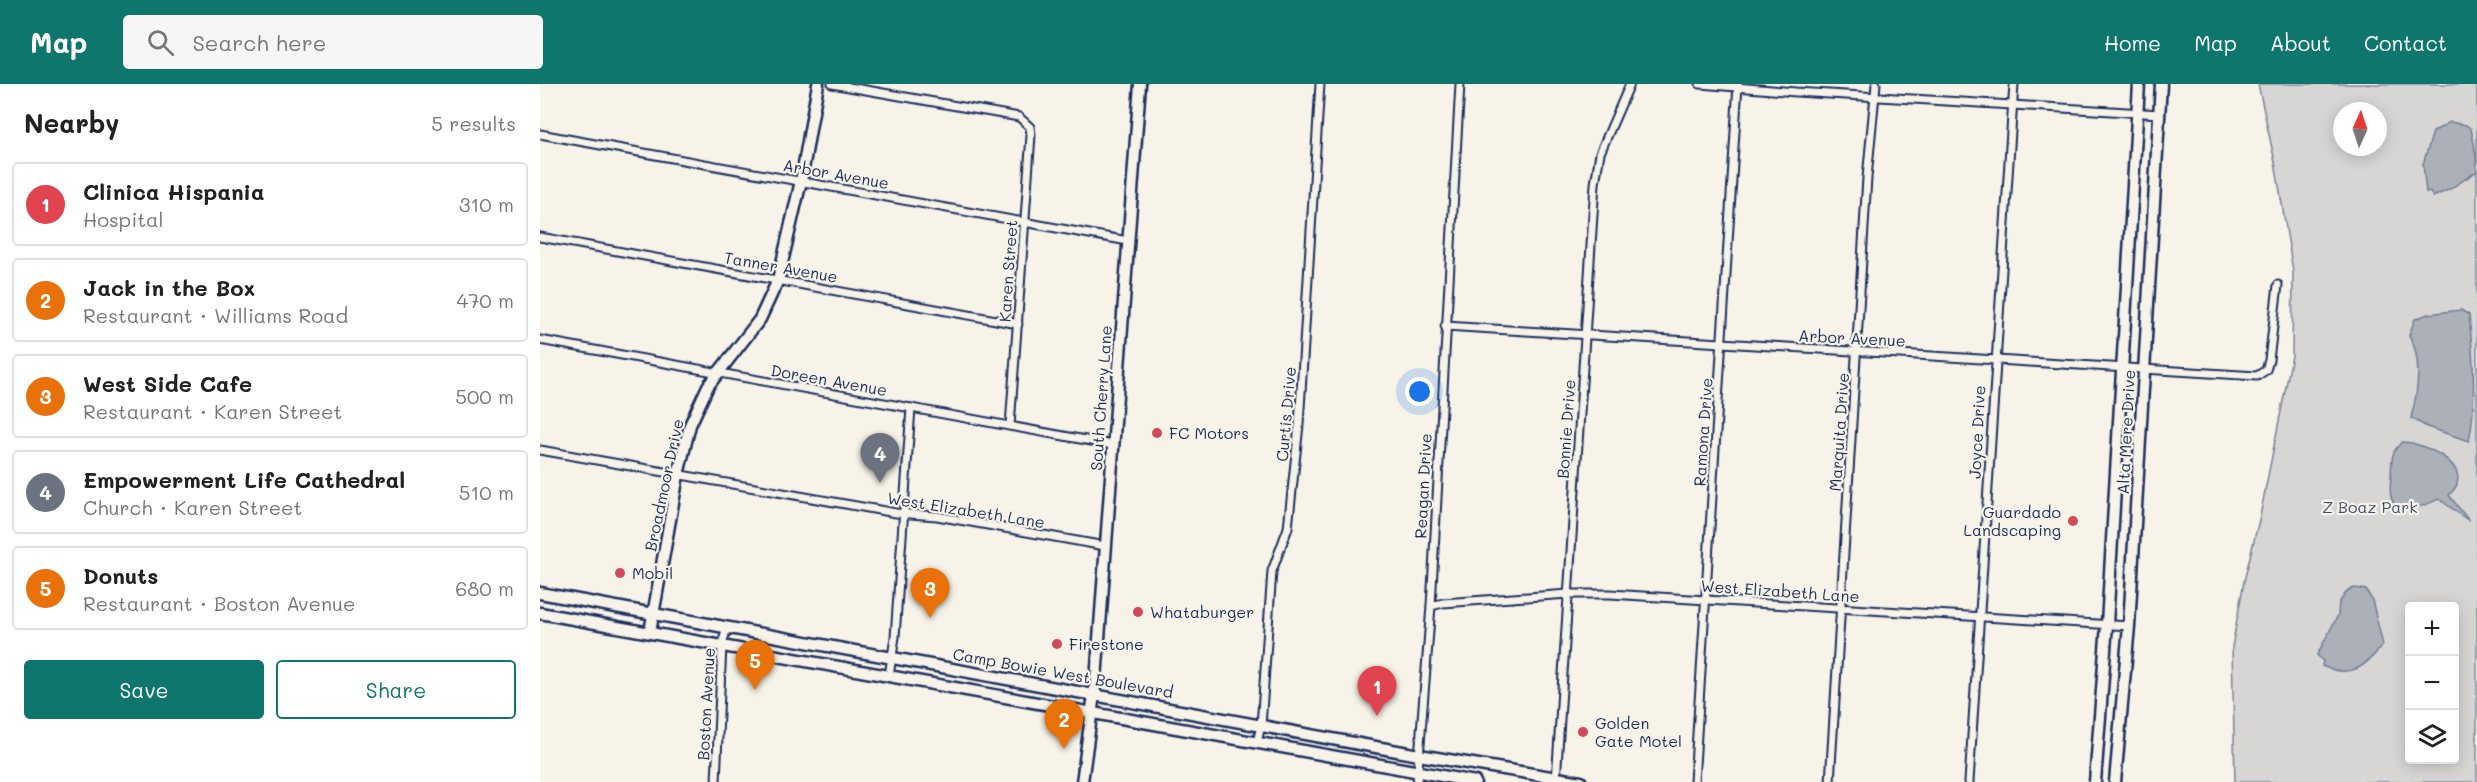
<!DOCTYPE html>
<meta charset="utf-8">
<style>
:root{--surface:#fff;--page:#f6f6f6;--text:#222;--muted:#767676;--line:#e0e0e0;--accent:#0f766e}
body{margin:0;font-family:Mali,sans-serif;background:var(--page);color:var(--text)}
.controls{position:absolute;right:18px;bottom:18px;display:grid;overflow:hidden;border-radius:6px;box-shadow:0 3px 15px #0003}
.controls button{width:54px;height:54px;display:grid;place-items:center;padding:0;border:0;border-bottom:2px solid var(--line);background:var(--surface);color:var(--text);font:30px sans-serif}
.compass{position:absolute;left:1793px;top:18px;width:54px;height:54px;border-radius:50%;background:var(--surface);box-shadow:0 3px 15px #0003;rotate:3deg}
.you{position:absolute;left:880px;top:308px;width:21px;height:21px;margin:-15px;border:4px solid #fff;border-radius:50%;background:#1a73e8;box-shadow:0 0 0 9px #1a73e833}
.badge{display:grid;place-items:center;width:39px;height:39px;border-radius:50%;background:var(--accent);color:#fff;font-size:20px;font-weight:700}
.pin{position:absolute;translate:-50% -50px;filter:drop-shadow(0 2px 3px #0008)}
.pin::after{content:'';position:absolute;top:32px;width:21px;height:18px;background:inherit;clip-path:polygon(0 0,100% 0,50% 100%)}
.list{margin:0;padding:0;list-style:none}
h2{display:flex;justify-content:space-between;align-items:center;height:78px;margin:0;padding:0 24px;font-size:26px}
h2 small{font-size:20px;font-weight:400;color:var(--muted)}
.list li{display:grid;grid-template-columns:39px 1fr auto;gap:18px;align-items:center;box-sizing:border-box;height:84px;margin:0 12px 12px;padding:0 12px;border:2px solid var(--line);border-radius:6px}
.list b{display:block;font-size:22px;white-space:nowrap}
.list p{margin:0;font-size:20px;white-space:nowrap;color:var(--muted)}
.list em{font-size:20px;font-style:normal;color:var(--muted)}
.actions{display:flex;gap:12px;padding:18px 24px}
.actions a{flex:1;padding:14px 0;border:2px solid var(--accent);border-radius:6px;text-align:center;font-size:21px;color:var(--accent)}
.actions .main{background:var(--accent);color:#fff}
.icon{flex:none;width:33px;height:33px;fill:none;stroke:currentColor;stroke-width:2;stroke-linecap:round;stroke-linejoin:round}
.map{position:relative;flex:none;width:1937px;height:698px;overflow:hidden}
header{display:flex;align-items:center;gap:36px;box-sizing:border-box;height:84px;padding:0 30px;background:var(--accent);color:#fff}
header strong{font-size:28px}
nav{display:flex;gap:33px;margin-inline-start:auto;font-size:21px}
.search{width:420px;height:54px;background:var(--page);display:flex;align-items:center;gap:15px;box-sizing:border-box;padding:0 21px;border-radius:6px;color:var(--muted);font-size:22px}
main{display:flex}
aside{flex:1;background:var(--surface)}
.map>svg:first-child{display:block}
.green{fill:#d7d6d4;stroke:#798299;stroke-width:1.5;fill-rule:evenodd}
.water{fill:#acb0b9;stroke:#727c95;stroke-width:1.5}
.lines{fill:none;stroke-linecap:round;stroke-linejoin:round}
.street-casing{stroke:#1b2f5e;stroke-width:11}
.secondary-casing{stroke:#1b2f5e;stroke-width:15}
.primary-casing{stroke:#1b2f5e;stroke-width:15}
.street{stroke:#f7f3e8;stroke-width:7}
.secondary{stroke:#f7f3e8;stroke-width:10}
.primary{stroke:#f7f3e8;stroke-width:10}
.poi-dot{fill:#d1495b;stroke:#f7f3e8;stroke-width:2}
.labels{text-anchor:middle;stroke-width:4.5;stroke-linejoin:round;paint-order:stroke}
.street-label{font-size:16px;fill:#1b2f5e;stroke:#f7f3e8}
.poi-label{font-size:16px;fill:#1b2f5e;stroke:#f7f3e8;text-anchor:start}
.park-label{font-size:16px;fill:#415076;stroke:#f7f3e8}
</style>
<header>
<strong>Map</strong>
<div class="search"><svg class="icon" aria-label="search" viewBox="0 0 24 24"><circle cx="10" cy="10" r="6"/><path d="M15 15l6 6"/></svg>Search here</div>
<nav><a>Home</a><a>Map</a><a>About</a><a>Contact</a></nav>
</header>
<main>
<aside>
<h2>Nearby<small>5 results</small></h2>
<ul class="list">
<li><span class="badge" style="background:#e0444e">1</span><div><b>Clinica Hispania</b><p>Hospital</p></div><em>310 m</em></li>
<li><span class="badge" style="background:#e8710a">2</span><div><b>Jack in the Box</b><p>Restaurant · Williams Road</p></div><em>470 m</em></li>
<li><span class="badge" style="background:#e8710a">3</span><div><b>West Side Cafe</b><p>Restaurant · Karen Street</p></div><em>500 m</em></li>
<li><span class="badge" style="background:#6b7280">4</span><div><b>Empowerment Life Cathedral</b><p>Church · Karen Street</p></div><em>510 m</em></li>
<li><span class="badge" style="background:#e8710a">5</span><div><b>Donuts</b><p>Restaurant · Boston Avenue</p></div><em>680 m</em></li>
</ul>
<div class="actions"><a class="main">Save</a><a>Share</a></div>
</aside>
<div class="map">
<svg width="1937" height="698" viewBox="0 0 1937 698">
<rect width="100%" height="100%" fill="#f7f3e8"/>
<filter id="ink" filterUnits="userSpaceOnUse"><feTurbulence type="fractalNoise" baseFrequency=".0167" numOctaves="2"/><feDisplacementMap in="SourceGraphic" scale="12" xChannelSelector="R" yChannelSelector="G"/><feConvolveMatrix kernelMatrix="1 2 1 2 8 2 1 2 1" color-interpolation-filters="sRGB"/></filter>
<g filter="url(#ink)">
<path class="green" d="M1718 0H1937V698H1695L1692 563 1704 497 1720 432 1752 272 1753 187 1735 78ZM1802 27H1838V63H1802ZM1870 522H1914V676H1870Z"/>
<g class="water">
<path d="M1910 38 1926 41 1931 45C1934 59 1937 72 1937 87L1910 105 1893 113 1890 108 1886 109 1883 80 1893 48Z"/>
<path d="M1921 226 1929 231C1933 271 1937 320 1929 357L1887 343 1871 334C1878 308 1883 275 1869 251L1875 235 1888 230Z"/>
<path d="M1862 358C1880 358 1924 376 1917 400 1916 404 1912 408 1909 411L1929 437 1899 415C1886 421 1856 435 1851 412 1849 406 1851 398 1851 392 1852 378 1850 368 1862 358Z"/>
<path d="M1815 504 1826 506 1832 516 1843 561C1824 583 1812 595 1782 582L1783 577 1777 571 1798 531 1799 519 1808 506Z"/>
</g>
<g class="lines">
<g class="street-casing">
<g id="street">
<path d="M292 0 479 33 490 43 491 51 470 342"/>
<path d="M1160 0 1256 8 1620 30"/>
<path d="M0 50 588 157"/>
<path d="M0 153 478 240"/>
<path d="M905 242 1717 292 1726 286 1729 276 1738 201"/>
<path d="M0 256 573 361"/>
<path d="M0 366 356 429 397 432 565 462"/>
<path d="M891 522 903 519 1028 510H1070L1589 542"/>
<path d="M349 592 355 553 371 324"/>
<path d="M717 658 721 642 732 487 748 444 759 341 780 0"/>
<path d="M1016 697 1055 100 1060 69 1090 0"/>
<path d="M176 698 182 561 187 543"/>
<path d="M877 698 891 522 920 0"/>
<path d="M1154 698 1198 0"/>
<path d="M1290 698 1327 94 1336 0"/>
<path d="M1429 698 1474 0"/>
</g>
</g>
<g class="secondary-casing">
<g id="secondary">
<path d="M110 548 138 391 150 341 168 302 220 235 238 196 261 97 278 0"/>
<path d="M542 698 556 596 600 0"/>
</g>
</g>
<g class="primary-casing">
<g id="primary">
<path d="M0 509 879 671 1041 698"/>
<path d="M0 529 935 698"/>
<path d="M1555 698 1567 540 1599 0"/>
<path d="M1575 698 1589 542 1621 0"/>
</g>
</g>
<use href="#street" class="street"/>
<use href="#secondary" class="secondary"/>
<use href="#primary" class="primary"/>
</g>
</g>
<g class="poi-dot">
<circle cx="617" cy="349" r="6"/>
<circle cx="1533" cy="437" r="6"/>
<circle cx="80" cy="489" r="6"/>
<circle cx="598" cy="528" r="6"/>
<circle cx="517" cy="560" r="6"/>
<circle cx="1043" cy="648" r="6"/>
</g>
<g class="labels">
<g class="street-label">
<text transform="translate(296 90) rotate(10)" y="6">Arbor Avenue</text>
<text transform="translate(241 183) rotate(10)" y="6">Tanner Avenue</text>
<text transform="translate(468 187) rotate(-86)" y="6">Karen Street</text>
<text transform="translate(1312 254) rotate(3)" y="6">Arbor Avenue</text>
<text transform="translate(289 296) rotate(10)" y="6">Doreen Avenue</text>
<text transform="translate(561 314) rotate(-86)" y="6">South Cherry Lane</text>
<text transform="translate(746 330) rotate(-85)" y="6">Curtis Drive</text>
<text transform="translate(1026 345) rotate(-86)" y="6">Bonnie Drive</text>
<text transform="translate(1163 348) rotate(-86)" y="6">Ramona Drive</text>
<text transform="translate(1299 348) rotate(-86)" y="6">Marquita Drive</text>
<text transform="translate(1437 348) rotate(-87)" y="6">Joyce Drive</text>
<text transform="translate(1586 348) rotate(-87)" y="6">Alta Mere Drive</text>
<text transform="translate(124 401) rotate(-78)" y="6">Broadmoor Drive</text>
<text transform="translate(883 402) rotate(-87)" y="6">Reagan Drive</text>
<text transform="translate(426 426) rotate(9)" y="6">West Elizabeth Lane</text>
<text transform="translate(1240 507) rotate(4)" y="6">West Elizabeth Lane</text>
<text transform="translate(523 589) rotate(10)" y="6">Camp Bowie West Boulevard</text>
<text transform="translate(166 620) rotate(-87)" y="6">Boston Avenue</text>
</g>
<g class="poi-label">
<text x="629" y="355">FC Motors</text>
<text x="1521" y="434" text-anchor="end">Guardado<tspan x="1521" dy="18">Landscaping</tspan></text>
<text x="92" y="495">Mobil</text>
<text x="610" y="534">Whataburger</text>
<text x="529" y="566">Firestone</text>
<text x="1055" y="645">Golden<tspan x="1055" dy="18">Gate Motel</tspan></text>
</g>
<g class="park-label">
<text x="1830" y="429">Z Boaz Park</text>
</g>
</g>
</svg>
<div class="controls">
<button>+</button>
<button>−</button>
<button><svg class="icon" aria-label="layers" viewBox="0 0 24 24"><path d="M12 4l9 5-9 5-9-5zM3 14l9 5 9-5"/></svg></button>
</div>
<svg class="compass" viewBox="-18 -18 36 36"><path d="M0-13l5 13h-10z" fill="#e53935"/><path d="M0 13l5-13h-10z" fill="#767676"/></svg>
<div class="you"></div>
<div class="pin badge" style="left:837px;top:632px;background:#e0444e">1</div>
<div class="pin badge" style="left:524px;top:665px;background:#e8710a">2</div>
<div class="pin badge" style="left:390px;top:534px;background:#e8710a">3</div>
<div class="pin badge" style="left:340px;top:399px;background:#6b7280">4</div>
<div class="pin badge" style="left:215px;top:606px;background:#e8710a">5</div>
</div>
</main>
